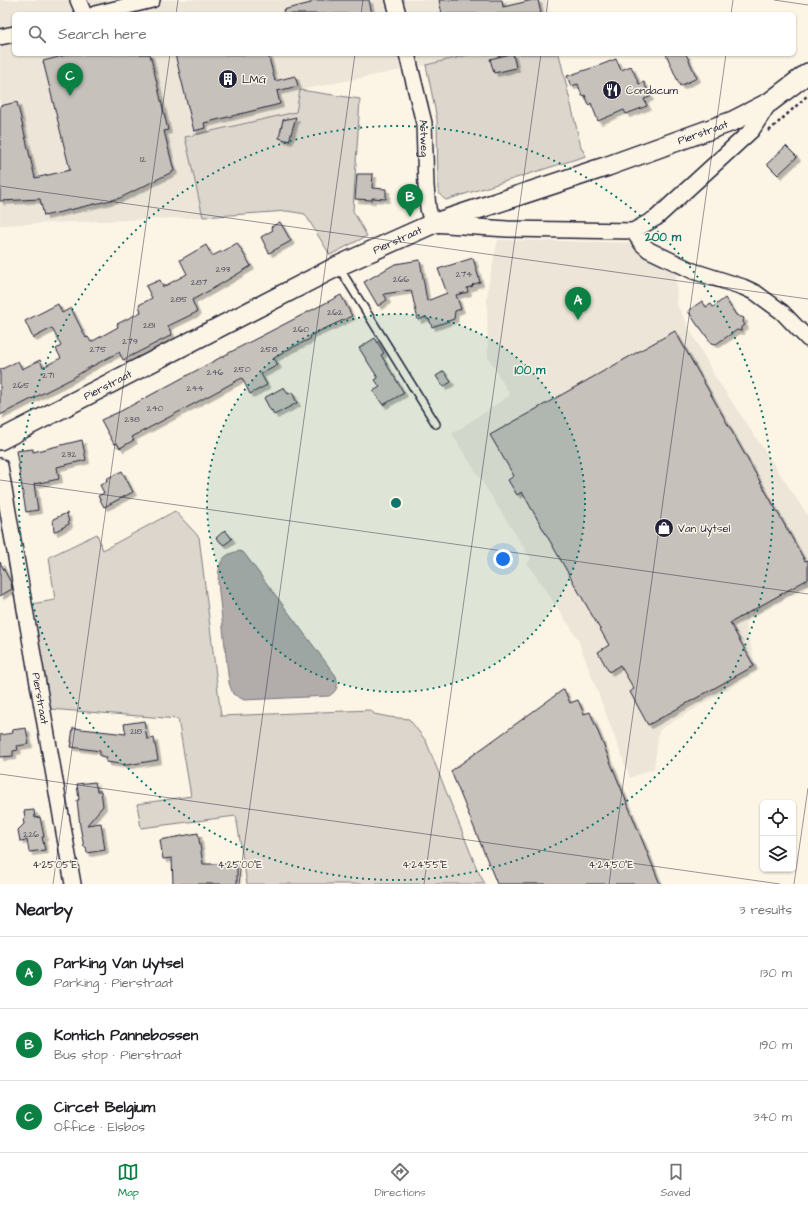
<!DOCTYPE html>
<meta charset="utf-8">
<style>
:root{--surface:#fff;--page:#f6f6f6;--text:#202124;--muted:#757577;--line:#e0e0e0;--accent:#0b8043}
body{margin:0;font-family:"Architects Daughter",sans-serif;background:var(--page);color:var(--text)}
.controls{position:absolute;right:12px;bottom:12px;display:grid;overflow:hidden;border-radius:6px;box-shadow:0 1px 3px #0004}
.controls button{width:36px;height:36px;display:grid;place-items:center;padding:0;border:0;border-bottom:1px solid var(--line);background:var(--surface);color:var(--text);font:20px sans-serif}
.you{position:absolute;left:503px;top:559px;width:14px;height:14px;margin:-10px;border:3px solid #fff;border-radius:50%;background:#1a73e8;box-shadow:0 0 0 6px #1a73e833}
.badge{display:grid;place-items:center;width:26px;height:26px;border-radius:50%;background:var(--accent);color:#fff;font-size:13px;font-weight:700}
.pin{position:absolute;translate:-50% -33px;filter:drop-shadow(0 1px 2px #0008)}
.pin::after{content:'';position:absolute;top:21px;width:14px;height:12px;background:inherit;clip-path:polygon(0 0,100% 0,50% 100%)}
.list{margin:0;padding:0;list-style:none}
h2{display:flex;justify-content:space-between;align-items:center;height:52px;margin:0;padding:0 16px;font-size:17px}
h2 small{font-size:13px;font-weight:400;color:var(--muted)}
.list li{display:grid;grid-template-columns:26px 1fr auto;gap:12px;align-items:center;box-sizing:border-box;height:72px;padding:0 16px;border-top:1px solid var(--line)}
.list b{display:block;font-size:15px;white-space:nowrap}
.list p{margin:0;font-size:13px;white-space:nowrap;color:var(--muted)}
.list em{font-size:13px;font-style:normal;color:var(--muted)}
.icon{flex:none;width:22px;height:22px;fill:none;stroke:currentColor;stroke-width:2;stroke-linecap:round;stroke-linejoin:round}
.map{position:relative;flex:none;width:808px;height:884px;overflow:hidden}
.search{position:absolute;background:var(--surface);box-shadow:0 1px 3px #0004;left:12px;right:12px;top:12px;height:44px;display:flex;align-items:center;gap:10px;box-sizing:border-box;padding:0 14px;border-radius:6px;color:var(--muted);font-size:15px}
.sheet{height:268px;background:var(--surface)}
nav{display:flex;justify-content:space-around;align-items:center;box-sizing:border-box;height:56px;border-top:1px solid var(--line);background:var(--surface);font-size:11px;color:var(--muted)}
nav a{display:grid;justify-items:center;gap:2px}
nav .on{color:var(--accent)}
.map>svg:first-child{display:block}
.built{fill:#ece5d8}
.green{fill:#dcd6cc;stroke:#7f7c84}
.water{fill:#b2adab;stroke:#78757e}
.building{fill:#c6c1bb;stroke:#22223b;filter:url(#shadow)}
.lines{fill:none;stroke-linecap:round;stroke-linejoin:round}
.service-casing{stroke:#22223b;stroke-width:10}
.minor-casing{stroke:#22223b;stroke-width:18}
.tertiary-casing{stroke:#22223b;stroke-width:22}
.path{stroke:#22223b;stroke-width:2.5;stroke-dasharray:3 3;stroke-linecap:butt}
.service{stroke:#fcf5e5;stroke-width:7}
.minor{stroke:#fcf5e5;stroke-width:15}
.tertiary{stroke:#fcf5e5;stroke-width:19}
.ticks{fill:none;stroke:#22223b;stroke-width:1;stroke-opacity:0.45}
.ring{fill:none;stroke:#0f766e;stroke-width:2;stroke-dasharray:2 4}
.labels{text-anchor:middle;stroke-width:3;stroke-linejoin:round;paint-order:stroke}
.number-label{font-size:9px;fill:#4b4a5b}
.poi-label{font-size:11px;fill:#22223b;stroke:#fcf5e5;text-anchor:start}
.street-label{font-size:11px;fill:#22223b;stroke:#fcf5e5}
.ticks-label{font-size:10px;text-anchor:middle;fill:#22223b;stroke:#fcf5e5;stroke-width:3;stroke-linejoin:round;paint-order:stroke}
.centre{fill:#0f766e;stroke:#fcf5e5;stroke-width:2}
.ring-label{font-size:12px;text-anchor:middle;font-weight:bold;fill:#0f766e;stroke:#fcf5e5;stroke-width:3;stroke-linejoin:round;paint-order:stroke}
</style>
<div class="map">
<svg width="808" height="884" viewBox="0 0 808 884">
<defs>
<filter id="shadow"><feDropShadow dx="3.5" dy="3.5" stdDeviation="0" flood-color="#0004"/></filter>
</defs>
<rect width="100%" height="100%" fill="#fcf5e5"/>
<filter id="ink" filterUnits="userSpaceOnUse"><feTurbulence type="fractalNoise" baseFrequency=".025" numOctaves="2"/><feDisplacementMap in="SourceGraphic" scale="8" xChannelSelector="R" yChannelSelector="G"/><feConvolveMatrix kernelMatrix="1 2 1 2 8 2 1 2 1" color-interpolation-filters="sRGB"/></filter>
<g filter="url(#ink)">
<g class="built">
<path d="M0 0H547L550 14H14V54H472L426 65 300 90 296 112 185 137 203 217 0 225Z"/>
<path d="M498 240 638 243 648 259 670 269H676L677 305 714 375 808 516V587L745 622 757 672 659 730 654 768 630 778 577 637 527 563 531 559 452 434 510 395 488 357 487 299 489 281Z"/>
</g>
<g class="green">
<path d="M472 54H559L581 147 586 156 446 200C441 197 439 194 438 189L437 119 426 65Z"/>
<path d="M300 90 360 99 353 211 367 236 330 255 305 214 287 211 203 217 185 137 296 112Z"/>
<path d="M175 511 199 537 221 716 371 710 374 714 389 717 409 719 426 741 477 869 485 884H247L236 816 141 828 137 804 191 796 178 719 49 709 31 604 55 600 49 557 97 534 103 550Z"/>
</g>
<path class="water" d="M239 551 244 553 336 676C339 686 337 691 329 696L244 700 233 694 229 683 218 583C219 565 219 555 239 551Z"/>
<g class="building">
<path d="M311 0H369L372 14H284L283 10 311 3Z"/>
<path d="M439 0H502L503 7 533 0H538L541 14H442Z"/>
<path d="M70 54H150L168 130 164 131 174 171 120 198 44 216 40 199 0 201V106L17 102 35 178 70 170 43 61Z"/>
<path d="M175 54H268L275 81 295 76 298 86 277 91 280 104 204 123 205 128 194 131Z"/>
<path d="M510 54H513L516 68 494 73 490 59Z"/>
<path d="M666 54H686L697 78 680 86Z"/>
<path d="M616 59 621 70 631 66 639 84 644 82 650 97 644 99 647 106 626 114 624 110 598 121 591 103 589 105 585 95 582 96 578 84 571 86 567 76 598 66Z"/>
<path d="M296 117 289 141 279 138 283 120Z"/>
<path d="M786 146 797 157 778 175 767 164Z"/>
<path d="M357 174H373L372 188 386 189V199L372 198V200L355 199Z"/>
<path d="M280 222 291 241 269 253 261 237 273 230 271 227Z"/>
<path d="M237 243 251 266 214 288 192 300 197 312 168 326 172 335 123 360 119 352 87 369 71 379 0 415V370L18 361 22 369 40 360 43 367 61 358 56 349 61 346 52 328 33 338 25 321 58 304 62 313 71 308 86 338 88 337 91 342 118 327 117 324 141 312 139 305 152 298 146 286 160 280 163 287 187 274 180 260 206 245 212 256 220 252H222Z"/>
<path d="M473 258 480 282 472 285 473 286 467 288 468 292 456 295 461 309 455 311 454 319 432 327 429 319 428 320 426 317 418 320 411 290 384 294 387 300 378 306 364 282 395 264 420 260 427 301 447 293 438 269Z"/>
<path d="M341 295 352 316 311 335 310 339 285 351V352L274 358 278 365 261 374 267 385 250 394 242 378 132 437 134 440 120 448 117 443 114 444 101 420 121 411 240 347Z"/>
<path d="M725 298 736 315 744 318 743 322 745 325 741 327V331L737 330 716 344 711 343 700 327 698 326 688 311 702 301 706 307 711 304 713 307Z"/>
<path d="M675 331 805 561 808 560V579L730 623 754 666 648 725 630 692 634 689 620 665 609 672 598 652 609 645 522 492 517 495 508 480 514 476 490 435Z"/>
<path d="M375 338 384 353 381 355 404 393 383 405 373 391 380 387 375 380 378 378 359 348Z"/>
<path d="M444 371 451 382 443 387 436 376Z"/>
<path d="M284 387 288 394 292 392 297 403 274 415 272 410 271 411 264 398Z"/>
<path d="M82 440 86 460 57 467 59 479 34 484 38 510 26 512 16 451 33 449V452Z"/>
<path d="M122 471 133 492 104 507 98 496 104 493 100 485 108 481 106 479Z"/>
<path d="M67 513 69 524 54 532 53 519Z"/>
<path d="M225 530 232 539 224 545 216 538Z"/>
<path d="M0 562 11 583 12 589 0 596Z"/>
<path d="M564 689 570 703 578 700 584 714 590 712 660 884H497L451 771Z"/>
<path d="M144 721 147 739 154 738 158 760 127 765 106 762 107 757 100 756V751L71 747 72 742H71L73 728 126 734 124 724Z"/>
<path d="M26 728 29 744 17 746 18 750 13 751V756L0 757V735L13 733 12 730Z"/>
<path d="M95 782 97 791H101L103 806 87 825 101 823 105 850 87 853 86 847H84L80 826 77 800H79L77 784Z"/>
<path d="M34 810 35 818 40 817 44 837H42L45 850 29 852 27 840 20 841 18 830 24 824 23 819 25 818 24 811Z"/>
<path d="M198 833 203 864H237V884H173L172 858 163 859 160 840Z"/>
</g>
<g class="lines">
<g class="service-casing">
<path id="service" d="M338 266 436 424"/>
</g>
<g class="minor-casing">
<g id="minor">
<path d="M78 0 84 14"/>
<path d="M394 0 398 14"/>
<path d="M95 14 152 0"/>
<path d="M0 37 14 34"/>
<path id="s1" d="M407 54 424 123 426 186 428 208 432 224 507 229 633 231 656 218 752 130 770 102"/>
<path d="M633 231 642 244 649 250 693 271 743 287 756 293 782 312 808 339"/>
<path id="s2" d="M0 466 73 884"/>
</g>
</g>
<g class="tertiary-casing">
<g id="tertiary">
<path id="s3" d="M0 440 338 266 432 224 608 166 733 121 770 102 808 73"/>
</g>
</g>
<path class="path" d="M769 131 808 95"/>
<use href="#service" class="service"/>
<use href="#minor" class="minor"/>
<use href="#tertiary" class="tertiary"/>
</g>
</g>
<path class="ticks" d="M774 0 808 5M176 14 178 0M361 14 363 0M546 14 548 0M731 14 733 0M0 186 808 299M0 480 808 594M0 774 780 884M53 884 170 54M239 884 355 54M424 884 541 54M609 884 726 54M794 884 808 788"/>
<circle cx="396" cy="503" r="189" fill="#0f766e" fill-opacity=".12"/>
<g class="ring">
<circle cx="396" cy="503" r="189"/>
<circle cx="396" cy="503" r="377"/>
</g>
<defs>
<g id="building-disc" transform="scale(1)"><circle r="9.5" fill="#22223b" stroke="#fcf5e5"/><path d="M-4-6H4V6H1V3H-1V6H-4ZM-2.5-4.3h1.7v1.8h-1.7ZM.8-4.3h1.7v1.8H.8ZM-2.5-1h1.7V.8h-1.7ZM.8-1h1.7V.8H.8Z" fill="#fff"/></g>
<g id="restaurant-disc" transform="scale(1)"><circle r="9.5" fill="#22223b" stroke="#fcf5e5"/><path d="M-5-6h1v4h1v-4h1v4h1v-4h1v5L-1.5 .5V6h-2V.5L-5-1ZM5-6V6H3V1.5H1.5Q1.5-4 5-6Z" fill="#fff"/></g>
<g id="shop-disc" transform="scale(1)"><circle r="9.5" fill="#22223b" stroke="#fcf5e5"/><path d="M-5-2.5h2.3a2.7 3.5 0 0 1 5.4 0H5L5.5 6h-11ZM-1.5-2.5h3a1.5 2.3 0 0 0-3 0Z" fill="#fff"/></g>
</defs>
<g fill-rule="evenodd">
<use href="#building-disc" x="228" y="79"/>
<use href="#restaurant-disc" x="612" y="90"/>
<use href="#shop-disc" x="664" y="528"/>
</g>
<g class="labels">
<g class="number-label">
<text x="143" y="162">12</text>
<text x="223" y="272">293</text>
<text x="464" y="277">274</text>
<text x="401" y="282">266</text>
<text x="199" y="285">287</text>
<text x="179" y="302">285</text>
<text x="335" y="315">262</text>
<text x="149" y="328">281</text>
<text x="301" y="332">260</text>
<text x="130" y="344">279</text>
<text x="98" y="352">275</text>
<text x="269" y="352">258</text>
<text x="242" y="372">250</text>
<text x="215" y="375">246</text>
<text x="48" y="378">271</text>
<text x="21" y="388">265</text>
<text x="195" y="391">244</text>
<text x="155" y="411">240</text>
<text x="132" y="422">238</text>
<text x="69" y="457">232</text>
<text x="136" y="734">218</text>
<text x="31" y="837">226</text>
</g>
<g class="poi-label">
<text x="242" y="83">LMG</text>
<text x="626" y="94">Condacum</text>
<text x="678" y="532">Van Uytsel</text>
</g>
<g class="street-label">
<text dy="4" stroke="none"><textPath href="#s3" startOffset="769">Pierstraat</textPath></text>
<text dy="4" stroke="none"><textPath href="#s1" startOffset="86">Astweg</textPath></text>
<text dy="4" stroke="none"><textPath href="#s3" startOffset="445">Pierstraat</textPath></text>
<text dy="4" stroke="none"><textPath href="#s3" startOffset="121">Pierstraat</textPath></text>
<text dy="4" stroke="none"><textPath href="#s2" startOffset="236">Pierstraat</textPath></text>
</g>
</g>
<g class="ticks-label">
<text x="55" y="868">4°25'05"E</text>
<text x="240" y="868">4°25'00"E</text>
<text x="425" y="868">4°24'55"E</text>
<text x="611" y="868">4°24'50"E</text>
</g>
<circle cx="396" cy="503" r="6" class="centre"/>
<g class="ring-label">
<text x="663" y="241">200 m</text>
<text x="530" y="374">100 m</text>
</g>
</svg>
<div class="controls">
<button><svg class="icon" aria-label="locate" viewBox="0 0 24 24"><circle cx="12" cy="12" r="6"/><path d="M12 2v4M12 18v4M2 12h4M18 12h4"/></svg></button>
<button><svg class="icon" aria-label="layers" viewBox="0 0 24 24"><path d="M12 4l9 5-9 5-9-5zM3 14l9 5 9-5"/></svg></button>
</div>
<div class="you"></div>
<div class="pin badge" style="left:578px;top:320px">A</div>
<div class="pin badge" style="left:410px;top:217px">B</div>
<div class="pin badge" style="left:70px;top:96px">C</div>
<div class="search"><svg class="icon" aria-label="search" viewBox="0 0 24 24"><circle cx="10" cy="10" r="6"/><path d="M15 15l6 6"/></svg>Search here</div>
</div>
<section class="sheet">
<h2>Nearby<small>3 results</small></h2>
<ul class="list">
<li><span class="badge">A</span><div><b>Parking Van Uytsel</b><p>Parking · Pierstraat</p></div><em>130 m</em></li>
<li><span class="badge">B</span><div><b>Kontich Pannebossen</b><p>Bus stop · Pierstraat</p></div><em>190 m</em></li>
<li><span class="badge">C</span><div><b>Circet Belgium</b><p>Office · Elsbos</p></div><em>340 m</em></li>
</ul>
</section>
<nav>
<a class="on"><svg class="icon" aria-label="map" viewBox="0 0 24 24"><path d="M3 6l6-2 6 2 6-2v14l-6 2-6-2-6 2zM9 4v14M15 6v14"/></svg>Map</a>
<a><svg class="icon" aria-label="directions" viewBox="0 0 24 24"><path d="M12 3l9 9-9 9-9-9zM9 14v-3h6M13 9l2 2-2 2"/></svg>Directions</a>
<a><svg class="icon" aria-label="saved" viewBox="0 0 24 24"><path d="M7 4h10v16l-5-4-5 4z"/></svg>Saved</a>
</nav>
